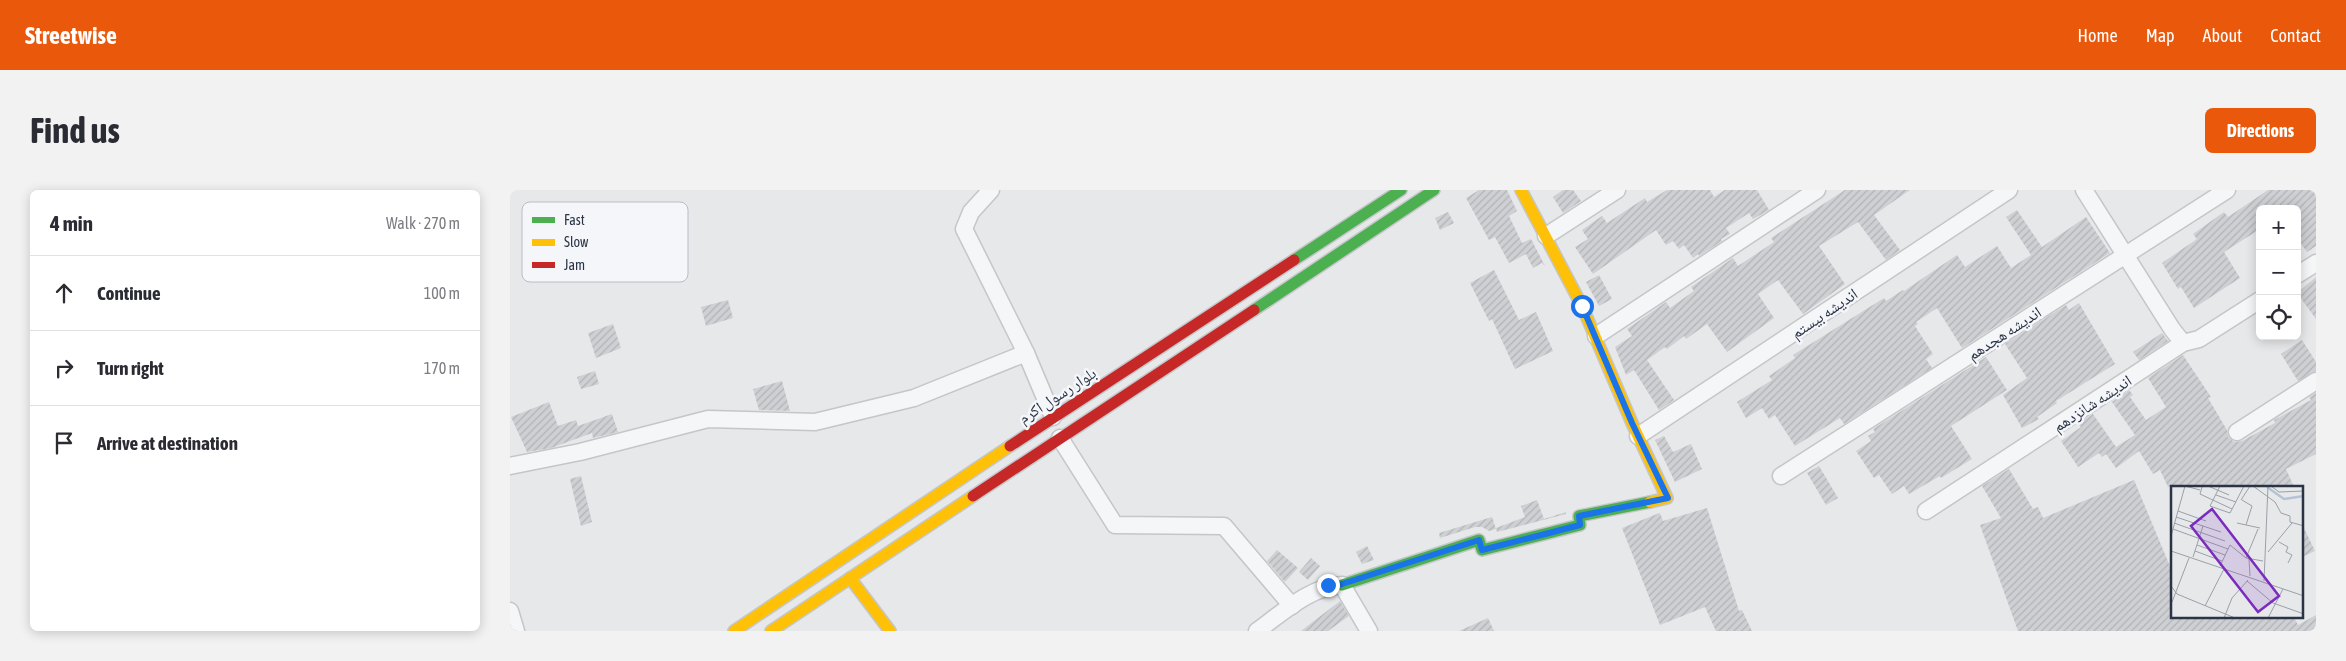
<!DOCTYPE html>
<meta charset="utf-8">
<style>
:root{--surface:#fff;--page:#f2f2f3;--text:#2b2b33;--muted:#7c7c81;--line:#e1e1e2;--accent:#ea580c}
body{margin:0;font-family:"Asap Condensed","Noto Naskh Arabic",sans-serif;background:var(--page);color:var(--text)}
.controls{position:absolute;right:15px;top:15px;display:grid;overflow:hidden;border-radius:8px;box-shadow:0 2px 12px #0003}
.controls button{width:45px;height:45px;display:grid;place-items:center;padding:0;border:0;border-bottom:1px solid var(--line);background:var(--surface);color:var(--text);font:25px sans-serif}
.stop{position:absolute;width:15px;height:15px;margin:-11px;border:4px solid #1a73e8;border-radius:50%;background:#fff}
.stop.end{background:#1a73e8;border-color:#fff;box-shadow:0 1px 5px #0008}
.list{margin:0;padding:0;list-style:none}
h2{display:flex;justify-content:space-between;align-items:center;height:65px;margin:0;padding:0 20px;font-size:21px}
h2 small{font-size:16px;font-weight:400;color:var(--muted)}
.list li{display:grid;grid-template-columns:32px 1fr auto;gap:15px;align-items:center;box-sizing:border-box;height:75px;padding:0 20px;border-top:1px solid var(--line)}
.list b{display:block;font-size:19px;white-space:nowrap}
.list em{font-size:16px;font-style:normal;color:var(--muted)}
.icon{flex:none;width:28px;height:28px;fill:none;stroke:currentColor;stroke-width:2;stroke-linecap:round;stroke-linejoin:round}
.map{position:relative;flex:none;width:1806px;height:441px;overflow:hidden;border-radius:8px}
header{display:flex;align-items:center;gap:30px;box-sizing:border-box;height:70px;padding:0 25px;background:var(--accent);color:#fff}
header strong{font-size:24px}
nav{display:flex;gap:28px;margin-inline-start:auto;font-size:18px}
.intro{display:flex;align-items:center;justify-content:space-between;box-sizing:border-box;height:120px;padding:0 30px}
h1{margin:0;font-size:35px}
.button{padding:12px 22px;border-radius:8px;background:var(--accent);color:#fff;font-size:18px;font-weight:700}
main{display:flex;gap:30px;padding:0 30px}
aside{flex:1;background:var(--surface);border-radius:8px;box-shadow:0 2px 12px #0003}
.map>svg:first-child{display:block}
.building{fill:url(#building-hatch)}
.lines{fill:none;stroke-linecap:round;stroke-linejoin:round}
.street-casing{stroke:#c4c6c8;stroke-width:19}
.fast-casing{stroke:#c4c6c8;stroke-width:14}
.slow-casing{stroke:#c4c6c8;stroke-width:14}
.jam-casing{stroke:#c4c6c8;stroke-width:14}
.street{stroke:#f5f6f7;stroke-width:16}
.fast{stroke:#4caf50;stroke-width:11}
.slow{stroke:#ffc107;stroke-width:11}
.jam{stroke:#c62828;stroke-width:11}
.route{stroke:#1a73e8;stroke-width:6}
.labels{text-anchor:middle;stroke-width:5;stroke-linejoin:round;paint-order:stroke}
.street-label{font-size:16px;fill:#2b3445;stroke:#f4f6f9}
.inset-river{fill:none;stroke:#b4c4d5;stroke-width:2.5}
.inset-road{fill:none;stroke:#9ba0a8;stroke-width:1}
.view{fill:#7b2cbf;fill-opacity:0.15;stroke:#7b2cbf;stroke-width:2.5}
.inset-edge{fill:none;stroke:#2b3445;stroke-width:2.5}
.key{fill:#f4f6f9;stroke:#b8bcc3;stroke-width:1}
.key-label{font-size:14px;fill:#2b3445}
</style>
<header>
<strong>Streetwise</strong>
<nav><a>Home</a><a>Map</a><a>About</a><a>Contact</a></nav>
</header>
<div class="intro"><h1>Find us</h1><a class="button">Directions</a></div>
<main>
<aside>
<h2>4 min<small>Walk · 270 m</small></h2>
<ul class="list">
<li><svg class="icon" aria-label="ahead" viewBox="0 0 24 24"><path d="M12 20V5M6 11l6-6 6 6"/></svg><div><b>Continue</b></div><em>100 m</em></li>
<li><svg class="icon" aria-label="right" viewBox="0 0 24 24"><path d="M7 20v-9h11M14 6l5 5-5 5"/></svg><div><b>Turn right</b></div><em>170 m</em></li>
<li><svg class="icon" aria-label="arrive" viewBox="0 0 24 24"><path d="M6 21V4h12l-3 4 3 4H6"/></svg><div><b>Arrive at destination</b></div></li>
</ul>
</aside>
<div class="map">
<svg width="1806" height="441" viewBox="0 0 1806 441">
<defs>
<pattern id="building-hatch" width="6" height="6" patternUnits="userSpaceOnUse" patternTransform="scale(1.25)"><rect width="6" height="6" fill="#ced0d3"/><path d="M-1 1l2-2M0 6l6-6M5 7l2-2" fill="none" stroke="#b1b3b6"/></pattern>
</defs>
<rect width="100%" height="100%" fill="#e6e8ea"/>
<g class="building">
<path d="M969 0H997L1007 21 999 26 1012 53 1021 49 1035 76 1032 73 1023 78 1016 64 999 73 985 47 979 50 956 8Z"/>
<path d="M1053 0H1063L1071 11 1053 23 1043 7Z"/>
<path d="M1157 0H1200L1204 7 1215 0H1247L1259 20 1243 29 1239 23 1216 38 1220 44 1211 49 1212 51 1189 66 1188 64 1183 68 1174 55 1169 59 1163 51 1156 55 1146 40 1083 84 1065 57 1078 49 1072 40 1092 26 1097 33 1135 8 1137 12Z"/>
<path d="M1335 0H1400L1364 25 1390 60 1376 70 1348 32 1309 56 1335 94 1293 124 1268 90 1248 104 1264 128 1217 162 1197 134 1176 149 1174 146 1157 159 1155 157 1137 170 1164 210 1149 220 1124 180 1116 185 1105 157 1122 146 1117 139 1156 112 1160 118 1184 101 1181 97 1223 68 1228 76 1264 52 1261 48Z"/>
<path d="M1758 0H1806V56L1797 62 1787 48V19H1750V39L1714 62 1730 88 1684 118 1671 97 1668 99 1652 73 1687 49 1683 44 1714 22 1718 27Z"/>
<path d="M1507 20 1532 57 1576 27 1600 63 1452 158 1427 118 1406 132 1408 134 1405 136 1423 164 1416 169 1422 178 1334 234 1330 228 1285 256 1265 225 1259 229 1252 218 1236 228 1227 212 1262 190 1259 186 1285 168 1283 165 1374 108 1376 111 1393 100 1394 101 1447 65 1455 77 1487 56 1501 78 1521 65 1496 27Z"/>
<path d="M938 22 944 33 930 40 925 28Z"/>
<path d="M984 80 1009 130 1026 122 1043 161 1005 179 982 129 979 131 960 93Z"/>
<path d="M1089 85 1102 109 1089 116 1076 92Z"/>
<path d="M1806 87V129L1787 103Z"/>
<path d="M218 110 223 128 196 136 191 117Z"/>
<path d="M1569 113 1605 174 1546 211 1547 213 1527 227 1529 229 1512 238 1493 205 1517 188 1495 154 1556 115 1559 120Z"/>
<path d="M103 134 111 158 86 168 78 143Z"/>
<path d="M1652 143 1658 151 1629 170 1623 162Z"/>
<path d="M1792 150 1806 172V181L1788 191 1771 164Z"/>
<path d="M1673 165 1701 207 1698 208 1717 240 1718 247 1724 252 1732 251 1765 233 1764 230 1801 210 1799 207 1806 203V264L1776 279 1784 297H1658L1650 280 1643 284 1629 261 1606 278 1596 264 1592 267 1589 263 1568 277 1551 251 1571 237 1568 233 1583 224 1606 257 1625 245 1602 212 1619 200 1623 205 1620 207 1636 230 1656 217 1638 188Z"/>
<path d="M1476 167 1497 200 1441 236 1462 269 1431 288 1430 286 1399 304 1394 296 1382 304 1369 285 1364 288 1346 261 1361 251 1358 246 1365 242 1363 239Z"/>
<path d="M85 181 89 194 71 199 67 187Z"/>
<path d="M272 191 280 221 249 220 243 199Z"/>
<path d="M39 212 48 236 66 230 68 236 102 224 108 242 83 248 82 243 41 258 17 262 1 227Z"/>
<path d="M1154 246 1163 262 1181 254 1192 279 1165 292 1145 250Z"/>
<path d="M1309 276 1328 308 1316 315 1297 283Z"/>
<path d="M1499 279 1523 319 1528 317 1533 328 1624 290 1662 381V427H1784L1788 435 1806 425V441H1508L1470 335 1491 328 1472 296Z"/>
<path d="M71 286 82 332 71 336 60 289Z"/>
<path d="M1027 310 1034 329 1056 322V324L987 342 986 338 1015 327 1011 316Z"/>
<path d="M1197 318 1229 421 1232 420 1242 441H1206L1195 417 1150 435 1112 338 1147 324 1150 323 1153 331Z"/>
<path d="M982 327 986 339 979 341 972 337H965L930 348 929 343Z"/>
<path d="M1792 334 1805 361 1792 367Z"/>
<path d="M857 356 864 370 852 374 846 362Z"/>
<path d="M767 360 788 378 775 392 757 371Z"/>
<path d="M801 368 810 376 798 390 789 382Z"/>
<path d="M830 411 839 426 818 441H791Z"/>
<path d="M978 428 984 441H949Z"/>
</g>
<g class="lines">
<g class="street-casing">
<g id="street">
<path d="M481 0 461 22 454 39 516 163 543 227"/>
<path d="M1574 0 1662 139 1673 153"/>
<path d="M1036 46 1107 0"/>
<path d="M1787 85 1806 73"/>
<path d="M1086 146 1307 0"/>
<path d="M1727 242 1806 191"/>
<path d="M1128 246 1499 0"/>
<path d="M550 248 605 335 714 336 782 416"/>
<path d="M0 276 70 262 198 229 305 232 404 208 516 163"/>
<path d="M1271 286 1717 0"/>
<path d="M1416 321 1673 153 1689 149 1750 110"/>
<path d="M0 421 6 441"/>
<path d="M747 441C772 423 801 396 832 395L859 441"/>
</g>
</g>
<g class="fast-casing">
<g id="fast">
<path d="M784 70 891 0"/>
<path d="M744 120 924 0"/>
<path d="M832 395 969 350 972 360 1070 335 1069 326 1140 312"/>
</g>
</g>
<g class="slow-casing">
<g id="slow">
<path d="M1011 0 1072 116 1122 233 1157 308 1140 312"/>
<path d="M340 388 380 441"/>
<path d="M224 441 500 256"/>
<path d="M261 441 463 306"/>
</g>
</g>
<g class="jam-casing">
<g id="jam">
<path d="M500 256 784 70"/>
<path d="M463 306 744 120"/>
</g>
</g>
<use href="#street" class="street"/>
<use href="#fast" class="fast"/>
<use href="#slow" class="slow"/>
<use href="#jam" class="jam"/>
</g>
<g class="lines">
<path class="route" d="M818 395 832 394 969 350 972 360 1070 335 1069 326 1158 308 1122 233 1072 116"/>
</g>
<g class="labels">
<g class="street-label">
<text transform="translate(1314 123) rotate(-34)" y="6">اندیشه بیستم</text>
<text transform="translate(1494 143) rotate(-33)" y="6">اندیشه هجدهم</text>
<text transform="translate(547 205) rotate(-33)" y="6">بلوار رسول اکرم</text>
<text transform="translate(1582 213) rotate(-33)" y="6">اندیشه شانزدهم</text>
</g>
</g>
<g transform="translate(1661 296)">
<rect width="132" height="132" fill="#e6e8ea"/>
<path class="inset-river" d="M96 1 113 13 133 10"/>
<path class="inset-road" d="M14 0 29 4M37 0 58 9M49 0 39 20 59 27 73 0M82 0 104 16 110 27 119 30V36L133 40M100 0 108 6 133 5M31 1 29 8 61 23M45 9 65 16M70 14 79 0M71 14 81 20 75 39M7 25 35 35M5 31 50 46M3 37 54 55M66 37 89 42M2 43 57 63M87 43 75 72 92 75M0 50 14 0M108 56 117 61 115 66 121 69 117 77M26 59 54 69M0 65 133 110M24 65 51 75M97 66 121 37M22 71 32 40M78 73 79 90M49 80 59 59 75 72M76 95 102 117 133 128M93 95 97 0M0 100 6 108 64 132M1 116 18 72M34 120 53 83M53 132 61 112 77 94M97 132 112 103"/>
<path class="view" d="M41 23 108 110 87 126 20 40Z"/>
<rect width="132" height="132" class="inset-edge"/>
</g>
<rect x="12" y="12" width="166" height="80" rx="8" class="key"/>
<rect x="22" y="27" width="23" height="6" fill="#4caf50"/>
<rect x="22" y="49" width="23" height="7" fill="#ffc107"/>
<rect x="22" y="72" width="23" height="6" fill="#c62828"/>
<g class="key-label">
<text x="54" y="35">Fast</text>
<text x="54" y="57">Slow</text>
<text x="54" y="80">Jam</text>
</g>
</svg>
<div class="controls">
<button>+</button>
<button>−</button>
<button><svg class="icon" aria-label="locate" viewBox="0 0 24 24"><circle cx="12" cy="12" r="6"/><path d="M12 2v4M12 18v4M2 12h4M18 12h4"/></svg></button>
</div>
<div class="stop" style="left:1072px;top:116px"></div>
<div class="stop end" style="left:818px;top:395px"></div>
</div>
</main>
